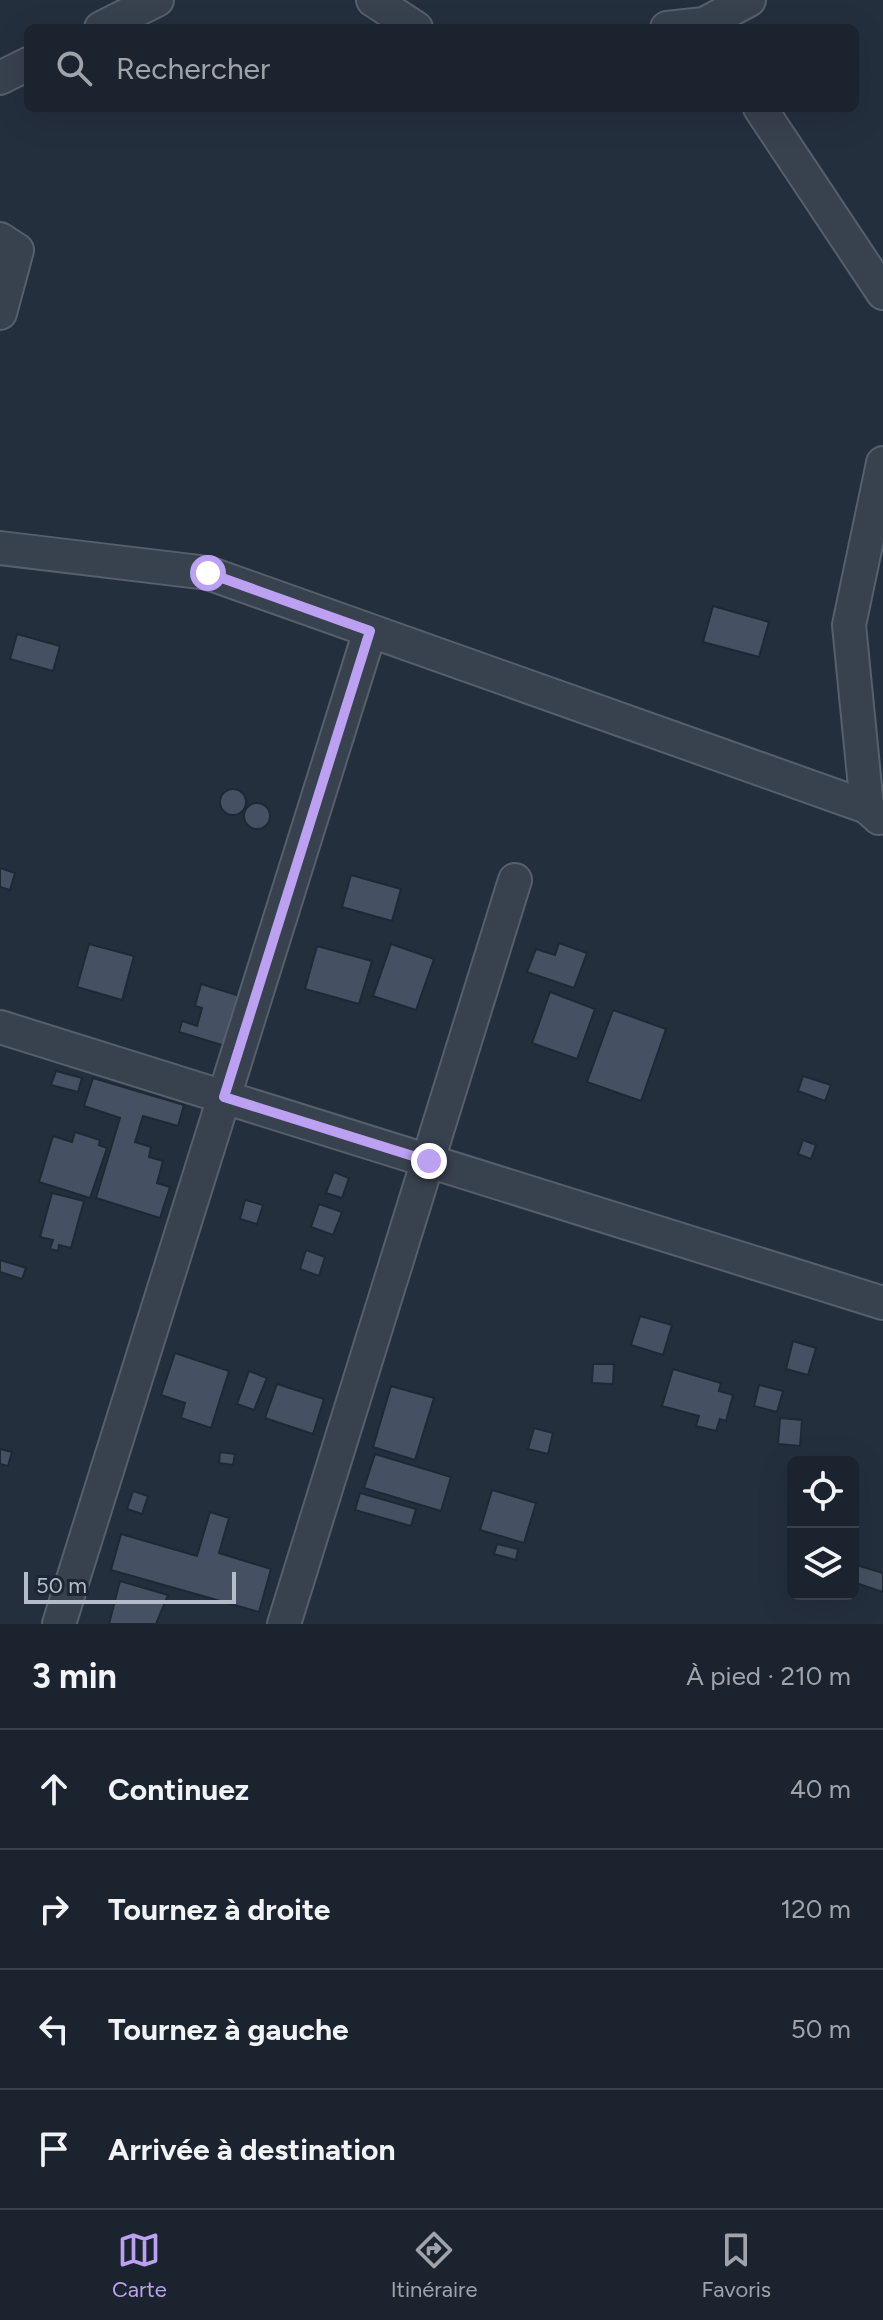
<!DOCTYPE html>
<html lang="fr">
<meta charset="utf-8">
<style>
:root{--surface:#1b232e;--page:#282f3a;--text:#f1f3f6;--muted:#a0a4aa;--line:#39404a;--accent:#bca0f2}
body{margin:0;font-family:Figtree,sans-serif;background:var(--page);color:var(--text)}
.controls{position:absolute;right:24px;bottom:24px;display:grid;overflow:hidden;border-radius:12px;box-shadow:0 8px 32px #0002}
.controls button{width:72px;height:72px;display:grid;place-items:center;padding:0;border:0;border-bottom:2px solid var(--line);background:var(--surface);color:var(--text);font:40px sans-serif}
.scale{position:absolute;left:24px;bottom:20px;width:212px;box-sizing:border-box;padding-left:8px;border:4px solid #b4bcc9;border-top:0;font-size:22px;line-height:28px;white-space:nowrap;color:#b4bcc9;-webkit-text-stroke:6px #1d2633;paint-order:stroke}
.stop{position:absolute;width:24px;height:24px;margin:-18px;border:6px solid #bca0f2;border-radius:50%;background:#fff}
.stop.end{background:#bca0f2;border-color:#fff;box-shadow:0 2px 8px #0008}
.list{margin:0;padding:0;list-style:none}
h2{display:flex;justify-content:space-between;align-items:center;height:104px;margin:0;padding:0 32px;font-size:34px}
h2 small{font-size:26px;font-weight:400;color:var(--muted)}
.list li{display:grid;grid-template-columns:52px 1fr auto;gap:24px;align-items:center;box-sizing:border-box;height:120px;padding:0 32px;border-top:2px solid var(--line)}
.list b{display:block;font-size:30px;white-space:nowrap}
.list em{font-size:26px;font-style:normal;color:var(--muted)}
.icon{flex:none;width:44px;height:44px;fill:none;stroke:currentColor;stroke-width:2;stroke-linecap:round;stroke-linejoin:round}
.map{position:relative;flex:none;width:883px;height:1624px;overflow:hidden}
.search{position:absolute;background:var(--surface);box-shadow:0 8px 32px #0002;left:24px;right:24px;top:24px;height:88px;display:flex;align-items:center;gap:20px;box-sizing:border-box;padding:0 28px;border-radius:12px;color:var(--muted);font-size:30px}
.sheet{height:584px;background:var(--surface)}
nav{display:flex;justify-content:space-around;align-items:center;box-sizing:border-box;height:112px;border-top:2px solid var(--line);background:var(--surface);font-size:22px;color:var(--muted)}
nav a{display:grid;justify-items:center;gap:4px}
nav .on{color:var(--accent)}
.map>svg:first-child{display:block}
.building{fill:#455162;stroke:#1f2835;stroke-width:2}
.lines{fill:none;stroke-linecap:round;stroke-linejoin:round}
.street-casing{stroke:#565f6c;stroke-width:36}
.street{stroke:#38414e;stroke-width:32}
.route{stroke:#bca0f2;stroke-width:10}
</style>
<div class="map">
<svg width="883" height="1624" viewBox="0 0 883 1624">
<rect width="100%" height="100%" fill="#242f3e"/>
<g class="building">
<path d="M713 606 769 622 759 657 703 642Z"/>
<path d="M17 634 60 646 53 671 10 659Z"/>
<circle cx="233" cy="802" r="13"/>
<circle cx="257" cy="816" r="13"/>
<path d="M0 868 15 873 10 890 0 887Z"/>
<path d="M351 875 401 889 392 921 342 907Z"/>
<path d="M559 943 587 953 574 988 527 972 536 949 555 955Z"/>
<path d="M89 944 134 956 122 1000 77 987Z"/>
<path d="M391 944 434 959 416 1010 373 996Z"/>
<path d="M317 946 372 961 359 1004 305 989Z"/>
<path d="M201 984 240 996 225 1046 179 1032 182 1021 197 1026 202 1008 195 1006Z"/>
<path d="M550 992 595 1009 577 1059 532 1043Z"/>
<path d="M613 1010 666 1029 641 1101 587 1082Z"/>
<path d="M56 1071 82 1078 78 1092 51 1085Z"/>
<path d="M803 1076 831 1085 825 1101 798 1091Z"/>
<path d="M93 1078 184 1105 178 1126 143 1116 135 1142 151 1147 149 1157 163 1161 157 1183 170 1187 160 1218 96 1198 120 1118 84 1106Z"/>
<path d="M75 1132 100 1140 99 1145 107 1148 90 1198 39 1182 53 1136 72 1142Z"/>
<path d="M803 1140 816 1145 811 1159 798 1154Z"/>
<path d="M334 1172 349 1178 342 1198 326 1193Z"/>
<path d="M52 1193 84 1201 71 1248 59 1245 58 1251 50 1249 53 1240 40 1237Z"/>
<path d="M245 1200 263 1205 257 1224 240 1219Z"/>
<path d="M319 1204 342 1212 333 1235 311 1227Z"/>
<path d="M306 1250 325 1257 319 1276 300 1269Z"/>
<path d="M0 1260 26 1268 22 1279 0 1272Z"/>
<path d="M640 1316 672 1325 663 1355 631 1345Z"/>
<path d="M793 1341 816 1348 808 1375 786 1369Z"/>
<path d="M175 1353 229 1371 211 1428 181 1418 185 1403 161 1395Z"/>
<path d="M593 1364H614L613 1384 592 1383Z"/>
<path d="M673 1369 721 1383 719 1391 733 1395 726 1421 720 1419 716 1431 696 1426 699 1416 662 1406Z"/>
<path d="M249 1371 267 1378 254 1410 237 1404Z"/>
<path d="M277 1384 324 1399 313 1434 265 1418Z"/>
<path d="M759 1385 783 1391 777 1412 754 1406Z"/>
<path d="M391 1386 434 1398 415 1460 373 1447Z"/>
<path d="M780 1418 802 1420 800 1446 778 1444Z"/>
<path d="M534 1428 553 1433 548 1454 528 1449Z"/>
<path d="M0 1449 12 1452 8 1466 0 1464Z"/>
<path d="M220 1452 235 1454 233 1465 219 1463Z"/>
<path d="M375 1454 451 1477 441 1511 364 1488Z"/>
<path d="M492 1490 536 1503 524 1543 480 1530Z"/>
<path d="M133 1491 148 1496 142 1514 127 1509Z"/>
<path d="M360 1493 416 1509 411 1526 355 1510Z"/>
<path d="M210 1512 229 1518 219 1553 271 1569 259 1612 111 1570 121 1534 197 1556Z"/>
<path d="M497 1544 518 1549 516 1560 494 1554Z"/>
<path d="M853 1564 883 1573V1592L853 1582Z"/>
<path d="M120 1581 168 1595 156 1624H109Z"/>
</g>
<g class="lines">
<g class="street-casing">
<g id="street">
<path d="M373 0 416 28"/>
<path d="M101 28 157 0"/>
<path d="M667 28 704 24 749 0"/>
<path d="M0 78 28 64"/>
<path d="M760 108 883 293"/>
<path d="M0 239 17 250 0 313"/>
<path d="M0 548 208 573 867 807"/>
<path d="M879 818 867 807 849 625 883 463"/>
<path d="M0 1027 883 1303"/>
<path d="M59 1624 370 631"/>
<path d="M284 1624 515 880"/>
</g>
</g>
<use href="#street" class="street"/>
</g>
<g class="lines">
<path class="route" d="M208 573 370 631 224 1097 429 1161"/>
</g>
</svg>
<div class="controls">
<button><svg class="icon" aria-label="locate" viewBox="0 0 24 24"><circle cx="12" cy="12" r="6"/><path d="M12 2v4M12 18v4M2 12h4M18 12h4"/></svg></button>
<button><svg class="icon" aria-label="layers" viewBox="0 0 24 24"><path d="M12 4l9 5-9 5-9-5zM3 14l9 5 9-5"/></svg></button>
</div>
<div class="scale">50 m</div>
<div class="stop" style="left:208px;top:573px"></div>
<div class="stop end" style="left:429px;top:1161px"></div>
<div class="search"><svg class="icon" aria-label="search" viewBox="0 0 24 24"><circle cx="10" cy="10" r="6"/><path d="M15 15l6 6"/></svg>Rechercher</div>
</div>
<section class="sheet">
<h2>3 min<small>À pied · 210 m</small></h2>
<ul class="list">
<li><svg class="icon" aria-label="ahead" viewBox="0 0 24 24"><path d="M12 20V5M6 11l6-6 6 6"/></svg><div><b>Continuez</b></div><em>40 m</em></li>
<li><svg class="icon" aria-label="right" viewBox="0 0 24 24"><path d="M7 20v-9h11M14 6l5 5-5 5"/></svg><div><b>Tournez à droite</b></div><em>120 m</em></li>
<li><svg class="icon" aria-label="left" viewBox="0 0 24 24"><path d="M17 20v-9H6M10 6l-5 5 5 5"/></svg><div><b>Tournez à gauche</b></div><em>50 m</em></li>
<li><svg class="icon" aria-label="arrive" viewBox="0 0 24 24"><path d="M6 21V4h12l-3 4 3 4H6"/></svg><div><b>Arrivée à destination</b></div></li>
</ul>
</section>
<nav>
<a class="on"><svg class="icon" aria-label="map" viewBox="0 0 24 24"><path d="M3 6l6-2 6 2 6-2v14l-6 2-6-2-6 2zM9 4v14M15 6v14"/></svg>Carte</a>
<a><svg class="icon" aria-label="directions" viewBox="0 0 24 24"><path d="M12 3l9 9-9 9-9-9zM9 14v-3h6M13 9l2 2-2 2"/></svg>Itinéraire</a>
<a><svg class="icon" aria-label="saved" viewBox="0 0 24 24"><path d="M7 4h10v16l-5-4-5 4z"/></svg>Favoris</a>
</nav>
